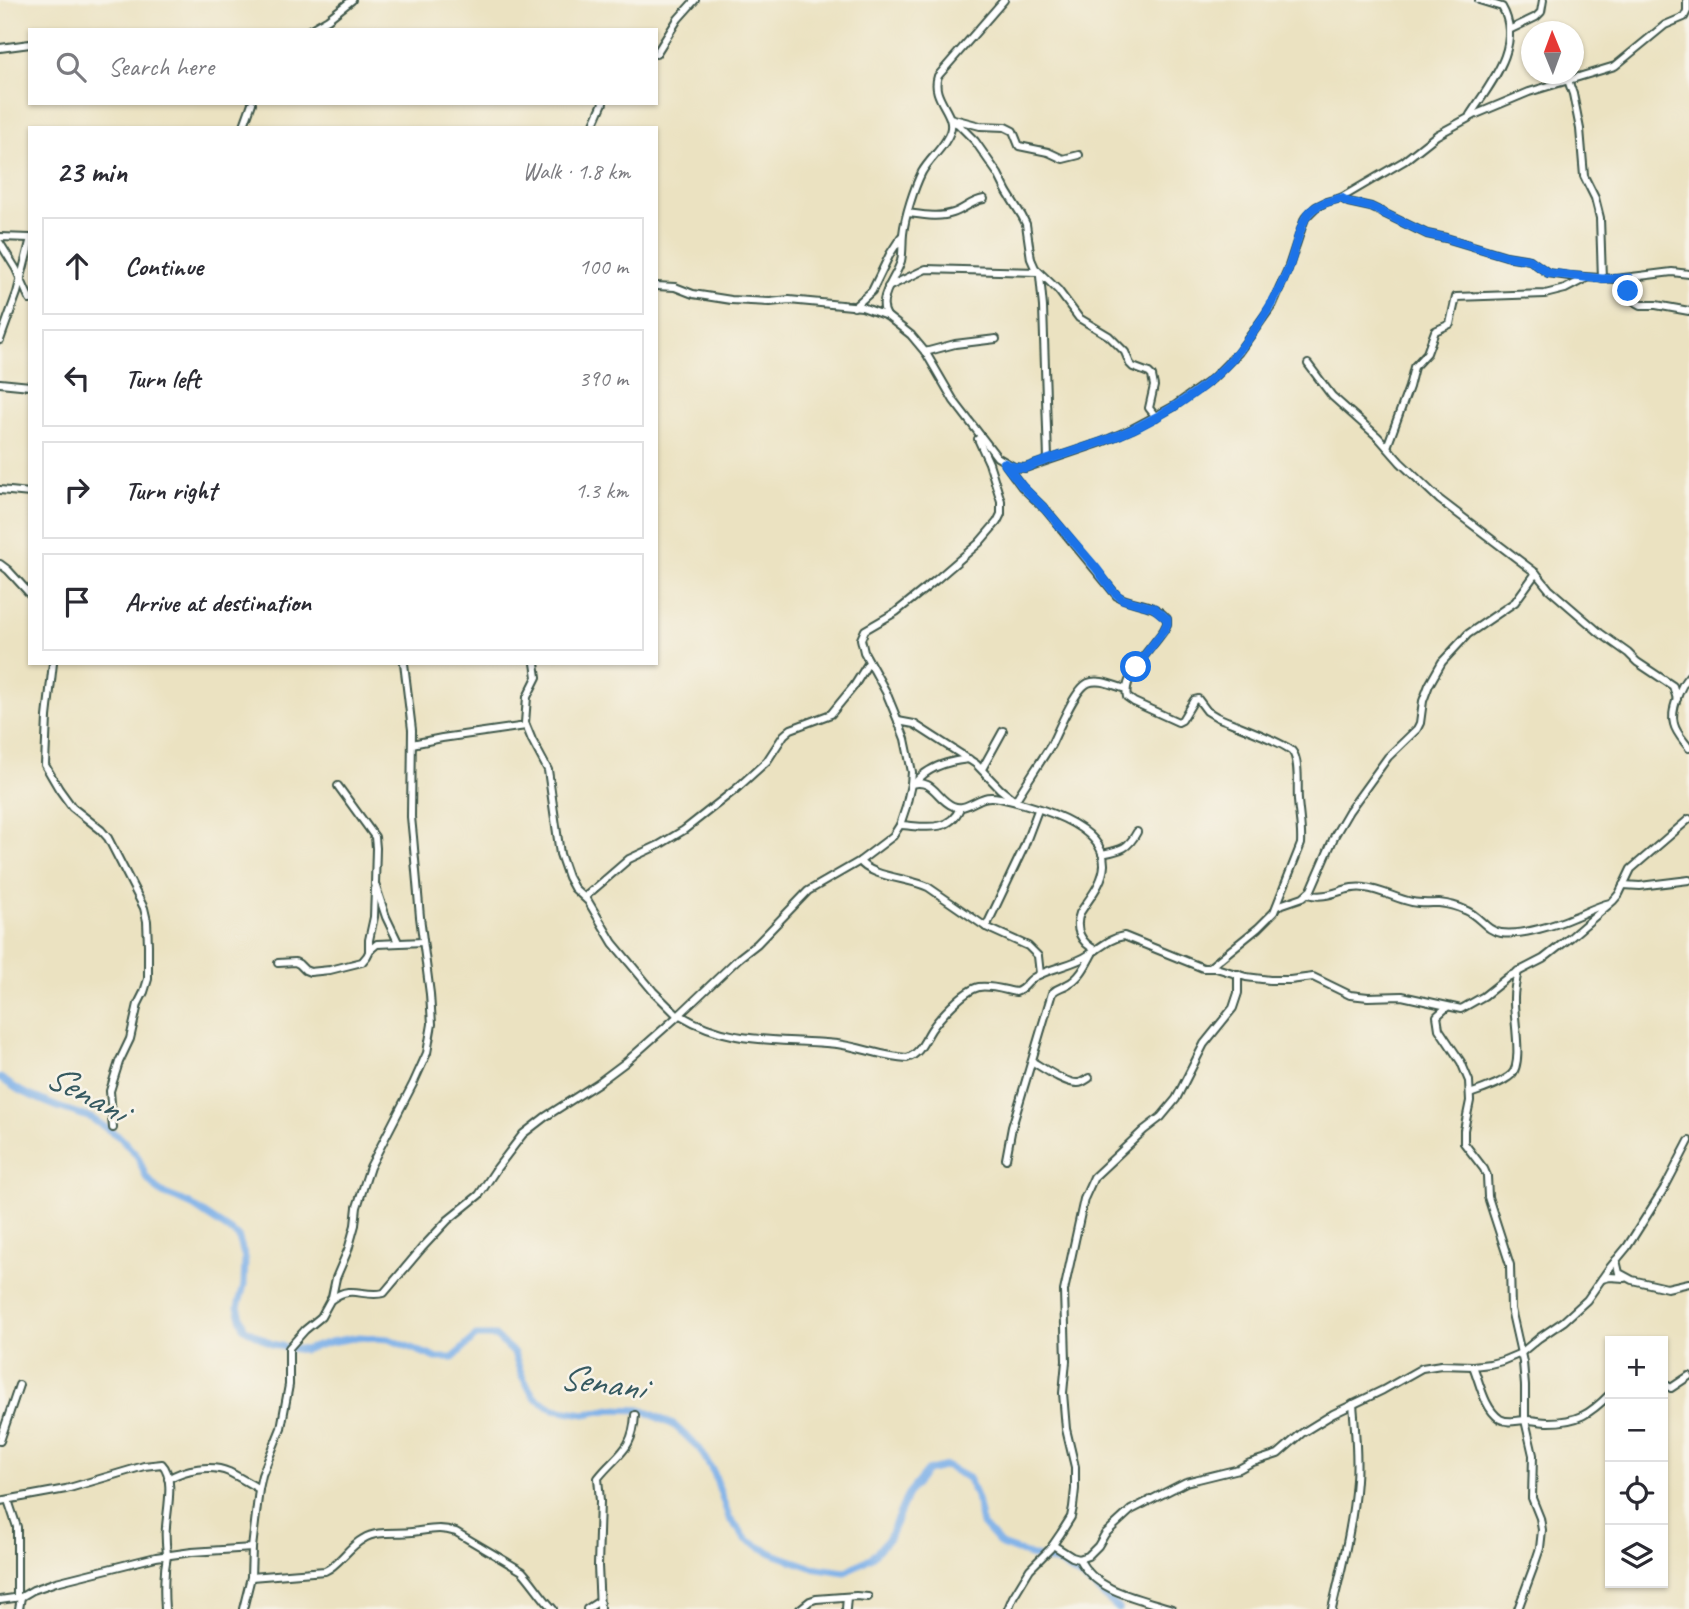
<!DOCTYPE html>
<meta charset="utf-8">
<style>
:root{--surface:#fff;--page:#f2f2f3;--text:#2b2b33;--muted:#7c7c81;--line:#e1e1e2}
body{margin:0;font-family:Caveat,sans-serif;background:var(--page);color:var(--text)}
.controls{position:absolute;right:21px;bottom:21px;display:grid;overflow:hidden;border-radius:0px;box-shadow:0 2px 5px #0004}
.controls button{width:63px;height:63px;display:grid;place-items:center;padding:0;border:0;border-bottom:2px solid var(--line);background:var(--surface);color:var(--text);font:35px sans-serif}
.compass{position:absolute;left:1521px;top:21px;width:63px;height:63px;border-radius:50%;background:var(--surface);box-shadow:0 2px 5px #0004;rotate:359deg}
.stop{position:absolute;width:21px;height:21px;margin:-16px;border:5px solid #1a73e8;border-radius:50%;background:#fff}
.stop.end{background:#1a73e8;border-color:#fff;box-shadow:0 2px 7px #0008}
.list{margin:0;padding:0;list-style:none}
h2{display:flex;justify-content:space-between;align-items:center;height:91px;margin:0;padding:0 28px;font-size:30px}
h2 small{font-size:23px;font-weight:400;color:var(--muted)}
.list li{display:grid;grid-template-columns:46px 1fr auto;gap:21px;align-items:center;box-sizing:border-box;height:98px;margin:0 14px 14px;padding:0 14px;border:2px solid var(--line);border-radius:0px}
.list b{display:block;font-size:26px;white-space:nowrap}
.list em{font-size:23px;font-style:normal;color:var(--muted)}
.icon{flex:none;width:38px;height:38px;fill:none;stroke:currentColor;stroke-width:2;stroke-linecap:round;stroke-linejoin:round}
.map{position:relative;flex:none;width:1689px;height:1609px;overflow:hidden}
.search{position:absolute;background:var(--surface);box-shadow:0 2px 5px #0004;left:28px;top:28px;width:630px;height:77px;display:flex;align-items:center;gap:18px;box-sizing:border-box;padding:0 24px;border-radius:0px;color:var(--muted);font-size:26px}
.panel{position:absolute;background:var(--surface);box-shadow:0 2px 5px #0004;left:28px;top:126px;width:630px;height:539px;border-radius:0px}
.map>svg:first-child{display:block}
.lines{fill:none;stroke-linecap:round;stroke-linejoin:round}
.river{stroke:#7aafe8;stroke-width:7}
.minor-casing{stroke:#3e5649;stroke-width:10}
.minor{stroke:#fff;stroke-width:6}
.route{stroke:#1a73e8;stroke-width:9}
.labels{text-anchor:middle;stroke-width:5;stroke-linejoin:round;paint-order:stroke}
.water-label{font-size:37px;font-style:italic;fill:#365a61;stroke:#f7f3e8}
</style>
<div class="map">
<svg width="1689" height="1609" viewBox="0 0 1689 1609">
<rect width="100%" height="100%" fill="#f7f3e8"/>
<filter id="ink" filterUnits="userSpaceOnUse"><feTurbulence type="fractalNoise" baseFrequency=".0143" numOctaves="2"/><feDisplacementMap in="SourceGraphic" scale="14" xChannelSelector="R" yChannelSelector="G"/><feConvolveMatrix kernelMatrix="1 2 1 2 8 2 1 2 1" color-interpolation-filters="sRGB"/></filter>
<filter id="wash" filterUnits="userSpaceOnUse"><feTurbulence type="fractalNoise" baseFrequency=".00686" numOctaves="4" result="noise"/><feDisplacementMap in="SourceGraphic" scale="28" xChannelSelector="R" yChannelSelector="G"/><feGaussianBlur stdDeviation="1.57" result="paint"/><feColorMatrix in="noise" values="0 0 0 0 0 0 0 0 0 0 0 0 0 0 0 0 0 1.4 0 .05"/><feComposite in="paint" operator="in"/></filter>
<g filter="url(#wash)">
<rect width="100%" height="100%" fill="#ebe2c1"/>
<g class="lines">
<path class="river" d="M0 1078 22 1092 58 1107 91 1118 121 1138 138 1157 146 1177 160 1192 188 1203 238 1236 245 1258 244 1285 238 1307 244 1328 272 1344 289 1348 304 1350 330 1342 359 1337 389 1339 436 1358H453L476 1336H495L514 1353 522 1376 534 1397 554 1409 585 1414 612 1409 643 1410 675 1426 699 1448 714 1473 729 1518 747 1540 776 1555 811 1567 845 1572 872 1557 889 1538 908 1494 927 1471 946 1466 968 1478 977 1499 982 1524 1001 1545 1032 1556 1061 1564 1088 1582 1119 1609"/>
</g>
</g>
<g filter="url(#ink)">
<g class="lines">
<g class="minor-casing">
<g id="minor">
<path d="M309 30 328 19 352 0"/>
<path d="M1509 30 1536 17 1541 12 1543 0"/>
<path d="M0 48 30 44"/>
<path d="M656 54 678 19 695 0"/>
<path d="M1568 80 1573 94 1580 129 1584 176 1595 198 1600 218 1602 279"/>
<path d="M1470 115C1490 84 1524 45 1502 7L1479 0"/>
<path d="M950 118 980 126 1005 127 1013 131 1019 146 1048 152 1063 159 1079 155"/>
<path d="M951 121 958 124 975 141 998 174 1007 192 1022 216 1026 224 1031 259 1035 268 1058 290 1079 318 1109 336 1125 352 1130 364 1133 367 1149 373 1152 376 1154 386 1149 408 1156 417"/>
<path d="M243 128 252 103"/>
<path d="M592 128 603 103"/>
<path d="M1341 198 1348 202 1371 207 1427 234 1446 238 1506 256 1530 260 1548 273 1569 276 1616 279 1672 272 1689 274"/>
<path d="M908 213C923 215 939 218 953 213 965 209 971 201 984 199"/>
<path d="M0 237 30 238"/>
<path d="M0 243 16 269 30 300"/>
<path d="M1040 276 1043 307 1048 459"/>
<path d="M1629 278 1628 291 1634 301 1641 305H1656L1689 311"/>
<path d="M656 286 675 287 693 294 731 300 770 302 789 300 862 307 887 316 911 335 926 353 954 401 997 457 1014 467 1025 468 1102 442 1132 429 1173 407 1212 379 1238 353 1273 304 1288 269 1305 218 1316 207 1326 202 1341 198 1404 161 1437 135 1474 115 1529 92 1615 66 1665 25 1684 17 1687 11V0"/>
<path d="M888 287 926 269 1038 272"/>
<path d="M854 307 872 291 890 254 901 237"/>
<path d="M887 316C884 311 883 307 884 301 886 286 897 275 901 261 903 252 902 243 903 234 905 216 914 188 922 172 930 158 945 147 950 132 957 113 930 99 938 76L1004 0"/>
<path d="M0 340 17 293 30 242"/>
<path d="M925 352 955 344 996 339"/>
<path d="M1308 364 1332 396 1378 437 1400 462 1440 500 1536 573 1549 589 1600 633 1628 653 1637 662 1673 686 1677 699"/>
<path d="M0 383 30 386"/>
<path d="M1387 447 1409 387 1414 367 1427 353 1435 331 1450 324 1456 297 1545 294 1565 289 1586 278"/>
<path d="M1006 465 1022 487 1046 510 1117 596C1135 606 1152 601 1167 619V624L1164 630C1153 647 1122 676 1127 697L1134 702 1178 722 1182 720 1194 700 1198 699 1207 711 1217 717C1231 723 1283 742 1292 751 1300 760 1297 787 1298 800 1299 815 1302 828 1301 844L1274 912 1258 928 1210 967"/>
<path d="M0 490 30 493"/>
<path d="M0 564 8 570 30 594"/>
<path d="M53 663 47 717 45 765 59 789 72 807 101 830 108 838 144 908 147 921 148 945V979L144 992 138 1004 130 1039 119 1062 110 1091 113 1128"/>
<path d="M535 663 537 677 527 697 525 723 532 740 548 770 560 854 568 877 574 888 588 901 613 943 653 991 678 1016"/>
<path d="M1689 676C1680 686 1670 711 1674 724 1676 733 1684 741 1689 748"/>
<path d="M898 721 914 724 976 764 1000 789 1015 801C1027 782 1039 764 1051 745 1058 731 1075 689 1088 683 1099 678 1114 686 1126 689"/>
<path d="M412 744 442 738 526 726"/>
<path d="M982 769 1003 731"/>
<path d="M915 783C928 766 949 761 969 759"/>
<path d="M911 784C934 778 936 799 953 806 963 811 974 801 984 798 990 796 995 797 1000 798 1032 805 1105 824 1104 865 1103 884 1089 898 1080 913 1074 929 1081 943 1096 950"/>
<path d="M338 786 375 837 376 848 375 884 386 917 398 942"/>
<path d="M900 825C922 826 949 834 960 808"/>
<path d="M1102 854C1121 850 1128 849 1137 832"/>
<path d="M860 861C870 877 910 878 928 887L986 927 1028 946 1038 956 1040 974"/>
<path d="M1623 885 1640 886 1689 880"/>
<path d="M1308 894C1329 901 1346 884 1365 888 1382 890 1396 899 1412 902 1421 904 1430 903 1439 903 1448 904 1457 906 1465 910 1479 915 1486 931 1501 933 1521 936 1556 925 1574 917 1587 912 1597 906 1610 903"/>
<path d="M585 897 629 859 659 845 684 830 736 789 767 761 784 735 791 729 831 714 854 686 869 662"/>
<path d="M1277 906 1303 897 1311 890 1335 835 1349 811 1388 757 1417 729 1420 723 1423 701 1429 685 1442 662 1468 634 1515 602 1536 573"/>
<path d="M986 927 1024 847 1038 810"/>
<path d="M369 951V940L374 917 375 889"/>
<path d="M278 963 295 962 299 964 305 970 310 972 330 970 362 962 367 956 370 950 377 944 423 942"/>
<path d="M1447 1007 1437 1016 1439 1029 1461 1062 1469 1081 1470 1101 1464 1130V1143L1484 1169 1487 1176 1488 1197 1510 1265 1511 1309 1523 1362 1525 1386V1420L1533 1455 1532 1498 1540 1518 1542 1530 1540 1548 1534 1566 1518 1609"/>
<path d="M680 1015C731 1046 781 1038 837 1044 861 1047 883 1057 907 1058 920 1054 924 1041 931 1030 939 1018 964 990 979 987 990 985 1005 990 1016 992 1025 989 1026 983 1033 978 1051 967 1073 966 1090 954 1101 947 1110 938 1124 936L1203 968H1216L1246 977 1270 980H1290L1313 977 1350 995 1368 997 1402 996 1461 1009 1484 996 1508 977 1543 959 1571 937 1613 901 1619 894 1631 869 1689 819"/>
<path d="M1033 1062C1043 1068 1066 1084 1078 1083 1081 1083 1086 1080 1089 1078"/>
<path d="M1470 1094C1483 1089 1501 1084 1511 1075 1524 1064 1513 1016 1514 998 1514 989 1516 980 1518 971"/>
<path d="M1006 1159 1012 1127 1052 993C1058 987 1062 988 1068 984 1080 978 1086 965 1092 954"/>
<path d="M1616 1260 1619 1273 1632 1280 1667 1288 1689 1283"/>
<path d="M1602 1279 1610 1277 1624 1278"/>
<path d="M332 1299C352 1284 363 1298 384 1293L422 1248 448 1220 479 1195 497 1168 523 1134 545 1117 598 1083 626 1062 678 1016 739 958 757 944 808 891 860 861 893 836 900 825 906 807 911 784 912 772 905 739 898 721 886 692 864 652 861 639 865 630 896 612 936 580 979 543 997 522 1001 514V501L989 463 978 439"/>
<path d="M1473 1366C1480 1383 1484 1408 1500 1419 1509 1424 1517 1420 1526 1420 1534 1420 1541 1422 1548 1422 1578 1422 1590 1414 1610 1394"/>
<path d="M1663 1383 1671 1388 1689 1376"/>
<path d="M0 1441 19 1385"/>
<path d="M168 1479C185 1469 211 1464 229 1472 239 1477 249 1483 259 1489"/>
<path d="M8 1500 17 1527V1597"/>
<path d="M0 1501 66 1489 144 1466 162 1464C175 1477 167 1510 166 1527 165 1537 166 1545 167 1554 167 1560 165 1565 165 1571 164 1583 164 1596 165 1609"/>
<path d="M1053 1545 1072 1557 1079 1559 1088 1556 1098 1546 1105 1534 1131 1510 1186 1482 1239 1469 1250 1463 1278 1454 1302 1433 1333 1414 1383 1390 1422 1368 1441 1365 1473 1366 1490 1364 1502 1361 1521 1353 1539 1338 1564 1321 1587 1300 1608 1270 1627 1247 1665 1187 1689 1141"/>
<path d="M1079 1559C1097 1593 1139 1598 1172 1609"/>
<path d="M251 1577 325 1571C339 1565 348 1547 363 1539 377 1530 396 1534 412 1532 421 1531 430 1529 439 1529 445 1529 450 1530 456 1532L522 1571C534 1584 541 1597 553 1609"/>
<path d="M0 1600 21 1597 33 1590 56 1582 156 1557 192 1552 252 1548"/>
<path d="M19 1609 21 1597"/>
<path d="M243 1609 251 1577 252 1548 259 1489 262 1475 281 1428 289 1385V1348L305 1330 321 1317 332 1297 336 1278 348 1250 355 1225 357 1207 370 1167 413 1084 427 1053 432 1024 430 994 420 917 413 837 411 817 412 730 404 663"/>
<path d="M587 1609 598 1602"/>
<path d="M600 1609 598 1566 600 1501 598 1478C618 1453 633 1451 635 1415"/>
<path d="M800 1609 810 1601 816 1599 856 1596 868 1597"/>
<path d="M846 1609 847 1597"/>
<path d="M1008 1609 1013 1597 1030 1569 1050 1549 1061 1533 1071 1517 1073 1507 1075 1489V1467L1066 1429 1063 1393 1066 1361 1064 1291 1084 1199 1094 1177 1144 1130 1161 1117 1176 1099 1204 1044 1233 1008 1238 993V974"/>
<path d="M1332 1609C1342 1566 1353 1524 1356 1480 1358 1455 1355 1429 1353 1404"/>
</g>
</g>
<use href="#minor" class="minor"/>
</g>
</g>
<g class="lines" filter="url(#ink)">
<path class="route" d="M1136 667 1164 630 1167 624V619L1154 608 1122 599 1113 591 1096 568 1046 510 1022 486 1004 463 1014 467 1025 468C1050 458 1076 451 1101 442 1150 425 1206 392 1238 352 1259 326 1276 300 1288 270 1294 255 1299 226 1308 214 1316 204 1329 201 1341 198L1348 202 1371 207 1427 234 1446 238 1506 256 1530 260 1548 273 1602 279 1629 278 1628 291"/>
</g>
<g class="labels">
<g class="water-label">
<text transform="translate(87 1092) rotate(28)" y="13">Senani</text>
<text transform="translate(602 1381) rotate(8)" y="13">Senani</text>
</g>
</g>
</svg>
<div class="controls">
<button>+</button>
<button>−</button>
<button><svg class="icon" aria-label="locate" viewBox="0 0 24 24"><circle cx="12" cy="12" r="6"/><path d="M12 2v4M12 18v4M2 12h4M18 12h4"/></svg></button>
<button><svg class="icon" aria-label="layers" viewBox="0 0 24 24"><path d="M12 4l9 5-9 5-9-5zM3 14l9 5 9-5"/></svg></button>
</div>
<svg class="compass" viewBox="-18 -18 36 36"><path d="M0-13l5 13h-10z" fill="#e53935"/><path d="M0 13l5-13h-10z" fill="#7c7c81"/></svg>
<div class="stop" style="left:1136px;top:667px"></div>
<div class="stop end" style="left:1628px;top:291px"></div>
<div class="search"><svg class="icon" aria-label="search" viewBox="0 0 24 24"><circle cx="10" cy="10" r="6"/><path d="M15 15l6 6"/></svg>Search here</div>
<section class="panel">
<h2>23 min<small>Walk · 1.8 km</small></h2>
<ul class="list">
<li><svg class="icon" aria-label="ahead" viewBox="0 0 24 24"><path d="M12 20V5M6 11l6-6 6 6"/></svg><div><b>Continue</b></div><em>100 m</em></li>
<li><svg class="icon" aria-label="left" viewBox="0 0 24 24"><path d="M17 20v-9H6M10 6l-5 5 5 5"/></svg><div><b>Turn left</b></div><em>390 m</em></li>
<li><svg class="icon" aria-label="right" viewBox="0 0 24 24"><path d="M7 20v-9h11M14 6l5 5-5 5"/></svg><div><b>Turn right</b></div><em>1.3 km</em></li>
<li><svg class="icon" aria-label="arrive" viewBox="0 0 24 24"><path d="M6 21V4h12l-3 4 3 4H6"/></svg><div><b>Arrive at destination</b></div></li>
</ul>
</section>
</div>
